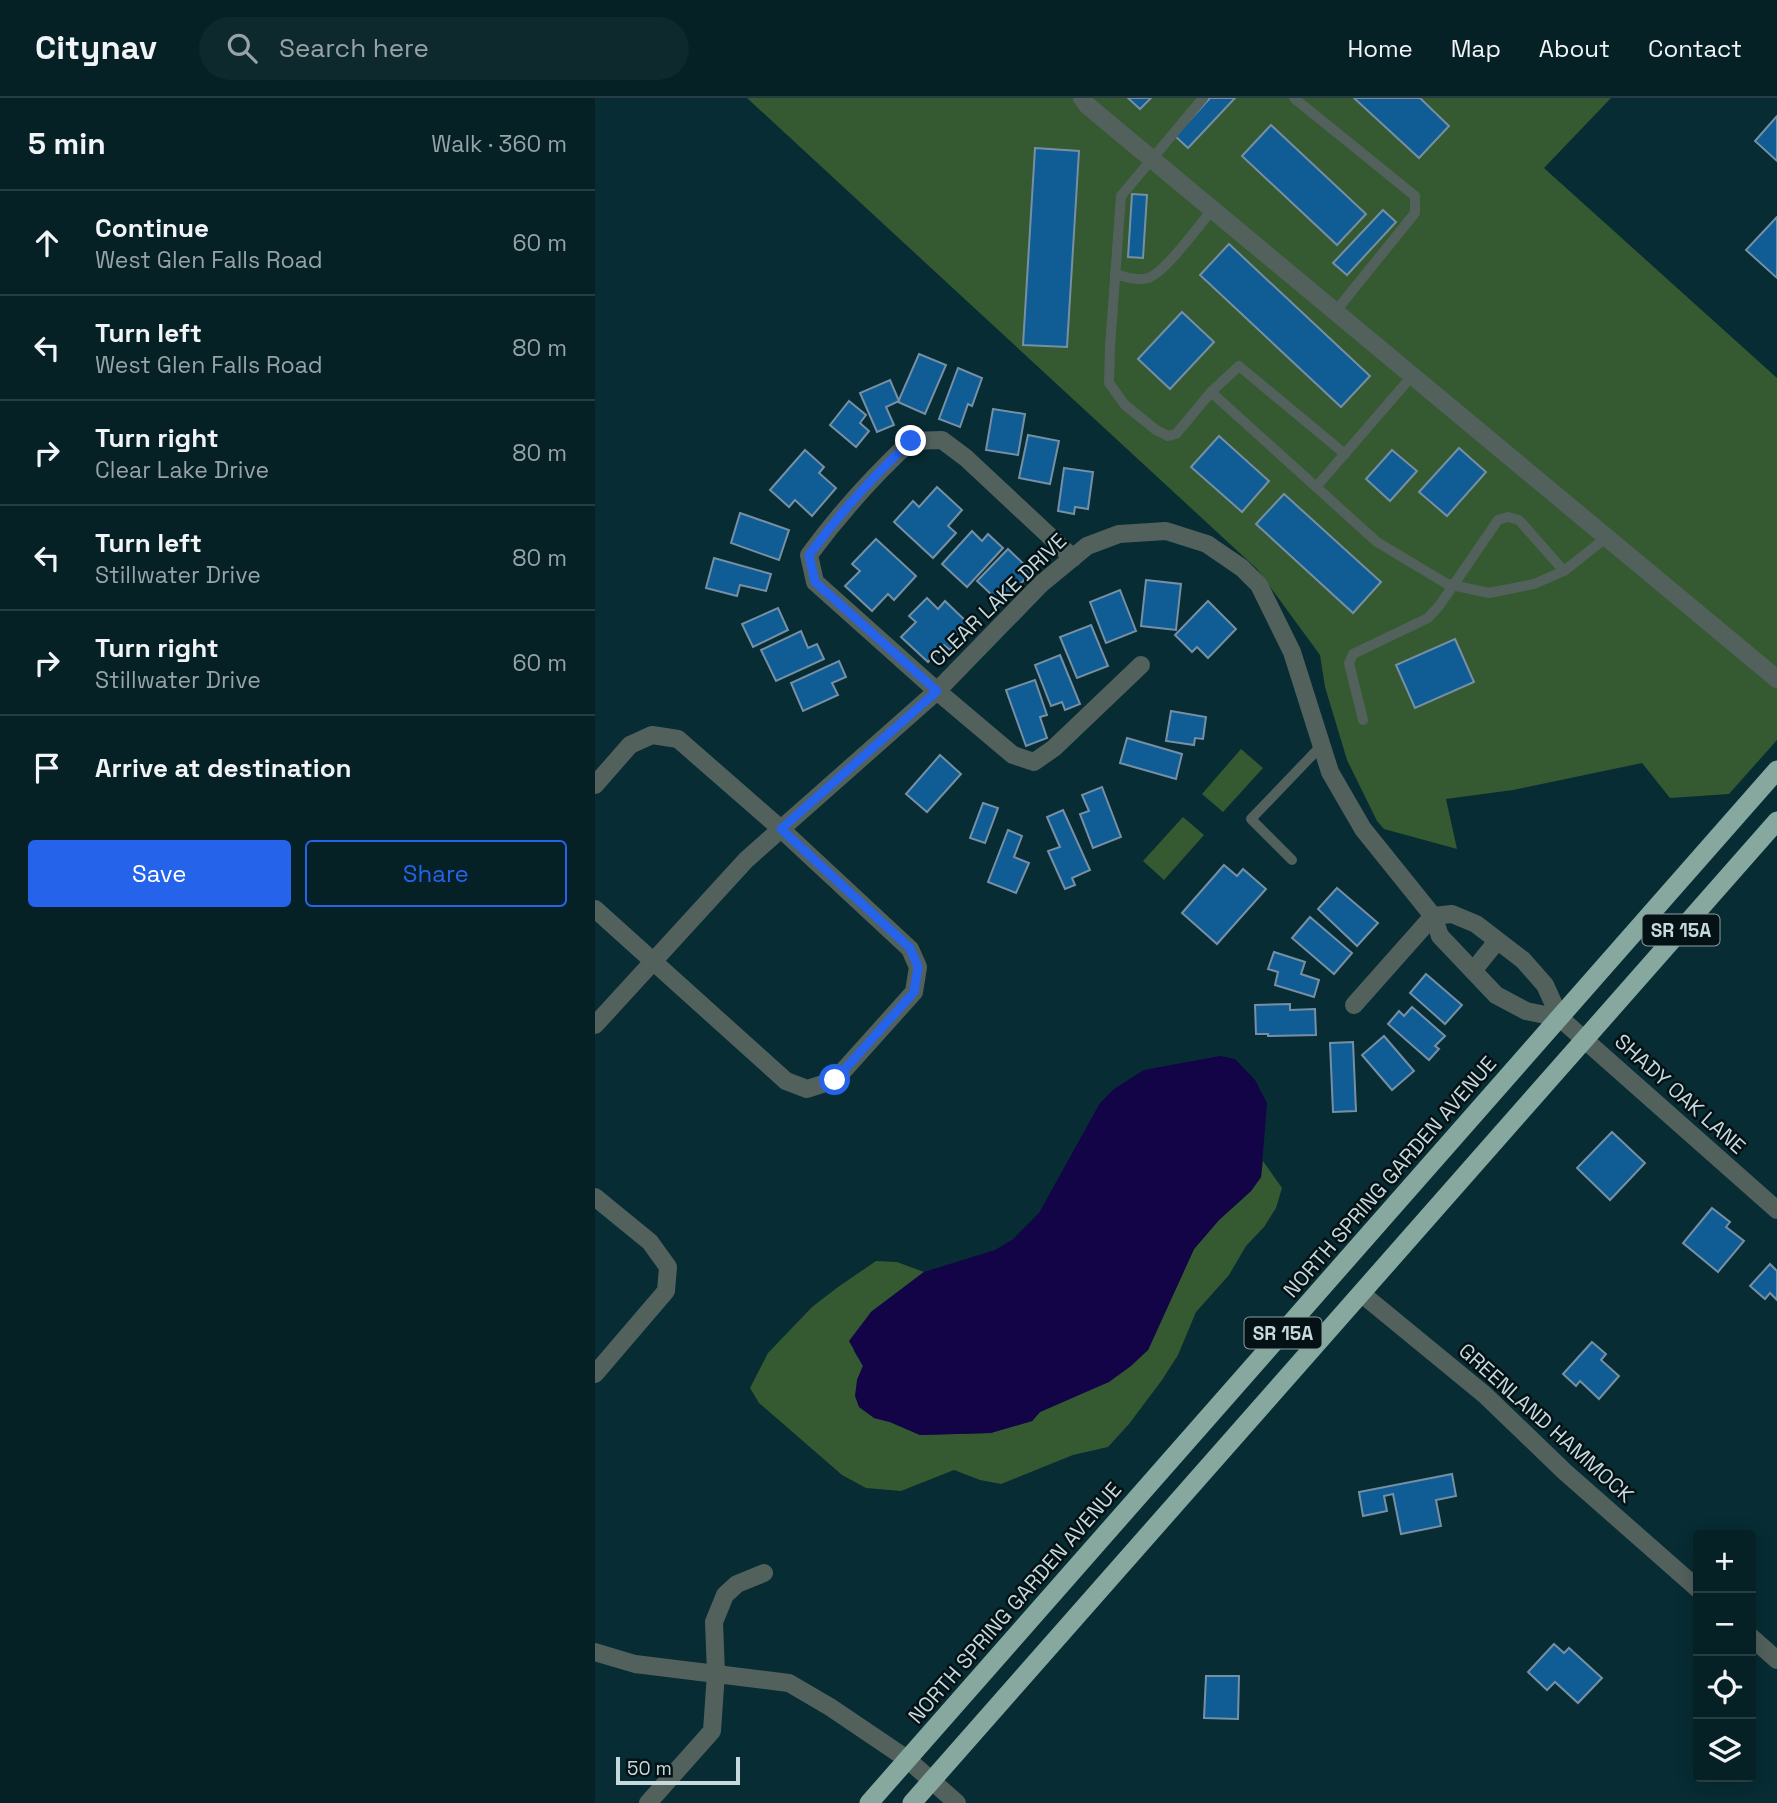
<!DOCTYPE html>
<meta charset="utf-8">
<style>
:root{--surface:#052126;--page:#0e292e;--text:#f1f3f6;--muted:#97a3a7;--line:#263e43;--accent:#2563eb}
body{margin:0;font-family:"Space Grotesk",sans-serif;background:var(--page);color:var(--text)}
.controls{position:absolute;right:21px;bottom:21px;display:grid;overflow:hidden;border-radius:7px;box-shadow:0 4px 18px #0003}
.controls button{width:63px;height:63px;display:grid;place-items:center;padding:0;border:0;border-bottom:2px solid var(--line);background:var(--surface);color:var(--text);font:35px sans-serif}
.scale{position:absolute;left:21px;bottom:18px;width:124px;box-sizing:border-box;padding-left:7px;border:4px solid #c6d9dd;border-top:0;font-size:19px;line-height:24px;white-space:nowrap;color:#c6d9dd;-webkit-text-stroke:5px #051215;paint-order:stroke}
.stop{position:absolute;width:21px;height:21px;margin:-16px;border:5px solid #2563eb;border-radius:50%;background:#fff}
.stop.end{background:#2563eb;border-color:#fff;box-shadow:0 2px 7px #0008}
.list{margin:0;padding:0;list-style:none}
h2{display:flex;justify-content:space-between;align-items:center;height:91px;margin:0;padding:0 28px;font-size:30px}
h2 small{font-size:23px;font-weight:400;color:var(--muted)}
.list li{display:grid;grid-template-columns:46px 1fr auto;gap:21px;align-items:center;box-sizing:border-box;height:105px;padding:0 28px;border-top:2px solid var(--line)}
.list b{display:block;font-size:26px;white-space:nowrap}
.list p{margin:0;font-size:23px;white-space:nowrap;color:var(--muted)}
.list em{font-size:23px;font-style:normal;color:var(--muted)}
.actions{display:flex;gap:14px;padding:21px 28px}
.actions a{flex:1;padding:16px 0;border:2px solid var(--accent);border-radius:7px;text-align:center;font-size:24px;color:var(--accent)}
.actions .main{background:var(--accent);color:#fff}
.icon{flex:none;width:38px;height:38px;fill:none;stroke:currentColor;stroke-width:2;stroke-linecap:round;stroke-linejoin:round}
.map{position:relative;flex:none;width:1182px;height:1705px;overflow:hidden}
header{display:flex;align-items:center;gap:42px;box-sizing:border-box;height:98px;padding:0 35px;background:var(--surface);border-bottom:2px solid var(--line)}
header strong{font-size:33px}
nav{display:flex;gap:38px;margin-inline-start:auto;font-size:24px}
.search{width:490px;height:63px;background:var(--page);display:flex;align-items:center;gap:18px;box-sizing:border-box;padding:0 24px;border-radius:38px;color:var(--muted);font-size:26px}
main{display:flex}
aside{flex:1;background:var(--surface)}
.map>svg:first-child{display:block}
.green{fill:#355931}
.water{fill:#130347}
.building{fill:#0f5d94;stroke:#778fa4;stroke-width:2}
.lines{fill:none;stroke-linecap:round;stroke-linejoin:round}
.service{stroke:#53615d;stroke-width:10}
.minor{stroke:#53615d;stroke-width:18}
.trunk{stroke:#86a89e;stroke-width:19}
.route{stroke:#2563eb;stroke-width:9}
.labels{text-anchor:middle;stroke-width:5;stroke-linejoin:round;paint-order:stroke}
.shield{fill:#051215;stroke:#8c9da1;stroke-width:2}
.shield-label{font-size:19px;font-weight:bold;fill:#c6d9dd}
.street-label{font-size:21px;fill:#c6d9dd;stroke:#051215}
</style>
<header>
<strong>Citynav</strong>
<div class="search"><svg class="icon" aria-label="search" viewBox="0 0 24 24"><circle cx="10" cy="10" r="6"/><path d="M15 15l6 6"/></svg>Search here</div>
<nav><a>Home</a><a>Map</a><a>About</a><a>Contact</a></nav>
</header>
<main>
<aside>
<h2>5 min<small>Walk · 360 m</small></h2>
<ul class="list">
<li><svg class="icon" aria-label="ahead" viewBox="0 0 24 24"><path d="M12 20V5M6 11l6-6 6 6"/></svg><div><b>Continue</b><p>West Glen Falls Road</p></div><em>60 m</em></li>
<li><svg class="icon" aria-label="left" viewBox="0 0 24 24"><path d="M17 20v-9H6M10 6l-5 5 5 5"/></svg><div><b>Turn left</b><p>West Glen Falls Road</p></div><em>80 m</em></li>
<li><svg class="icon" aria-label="right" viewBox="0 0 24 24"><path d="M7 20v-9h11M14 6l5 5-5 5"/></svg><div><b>Turn right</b><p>Clear Lake Drive</p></div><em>80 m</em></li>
<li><svg class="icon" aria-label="left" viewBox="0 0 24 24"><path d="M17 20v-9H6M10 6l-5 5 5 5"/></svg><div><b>Turn left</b><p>Stillwater Drive</p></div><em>80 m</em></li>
<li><svg class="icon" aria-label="right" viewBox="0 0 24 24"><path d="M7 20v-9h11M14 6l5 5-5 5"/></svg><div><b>Turn right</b><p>Stillwater Drive</p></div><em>60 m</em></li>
<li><svg class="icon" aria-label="arrive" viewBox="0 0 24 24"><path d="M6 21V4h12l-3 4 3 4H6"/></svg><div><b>Arrive at destination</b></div></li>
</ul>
<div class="actions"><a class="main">Save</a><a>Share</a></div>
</aside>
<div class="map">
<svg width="1182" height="1705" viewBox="0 0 1182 1705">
<rect width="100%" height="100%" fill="#072c33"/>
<g class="green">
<path d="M152 0H1016L949 70 1182 280V642L1134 696 1075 700 1047 665 918 692 851 701 862 751 789 731 782 723 752 662 730 589 725 557 662 471Z"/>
<path d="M646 651 668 670 628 714 607 696Z"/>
<path d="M588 719 609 737 569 782 548 763Z"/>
<path d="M668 1063 687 1090 681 1110 669 1129 651 1148 634 1177 601 1214 583 1257 567 1282 534 1326 513 1349 478 1357 406 1386 385 1382 359 1372 306 1393 271 1390 247 1377 164 1305 155 1290 173 1255 217 1209 243 1189 281 1163 302 1164 329 1174 276 1214 259 1253 268 1268 262 1282 279 1320 295 1324 325 1337 395 1335 437 1323 445 1314 494 1292 553 1252 599 1151 624 1122 656 1093 666 1079Z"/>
</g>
<path class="water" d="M625 958 640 961 660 982 672 1005 666 1079 656 1093 624 1122 599 1151 553 1252 536 1268 514 1284 445 1314 437 1323 396 1335 325 1337 295 1324 279 1320 264 1309 260 1298 262 1282 268 1268 254 1243 276 1214 329 1174 400 1152 417 1142 444 1115 505 1005 519 991 549 972Z"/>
<g class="building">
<path d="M533 0H556L545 11Z"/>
<path d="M615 0H640L593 50 580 38Z"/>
<path d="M759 0H825L854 28 824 60Z"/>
<path d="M1182 18V63L1160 43Z"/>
<path d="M676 27 771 116 742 147 647 58Z"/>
<path d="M440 50 484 53 472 249 428 247Z"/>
<path d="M537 96 552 97 548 160 533 159Z"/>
<path d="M788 112 801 124 752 177 738 165Z"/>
<path d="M1182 119V180L1151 152Z"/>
<path d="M634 146 775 278 746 309 605 177Z"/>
<path d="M587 214 619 244 575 291 543 261Z"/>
<path d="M324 256 351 267 330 316 303 304Z"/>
<path d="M363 270 387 280 377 308 373 306 365 329 344 321Z"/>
<path d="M295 282 304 303 291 309 299 327 282 334 265 295Z"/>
<path d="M254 303 271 317 265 325 274 333 261 349 235 327Z"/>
<path d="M398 311 430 316 423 357 391 352Z"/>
<path d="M433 337 464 343 455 386 424 380Z"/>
<path d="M624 338 674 383 647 414 596 369Z"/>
<path d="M864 350 891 374 852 418 824 394Z"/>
<path d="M210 352 229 369 224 375 241 390 217 418 200 402 194 409 175 392Z"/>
<path d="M797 352 822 373 795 403 771 381Z"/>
<path d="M469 370 498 374 493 411 480 409 479 416 463 413Z"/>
<path d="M342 389 367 412 353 428 361 435 338 460 299 424 318 403 324 409Z"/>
<path d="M689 396 786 484 758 515 661 426Z"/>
<path d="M145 415 194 432 184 462 136 445Z"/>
<path d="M377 433 387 443 393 436 408 450 372 489 347 466Z"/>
<path d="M281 441 321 478 299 502 293 496 277 513 250 488 265 473 257 466Z"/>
<path d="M413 451 437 474 402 510 393 501 397 497 382 483Z"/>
<path d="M119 460 176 476 171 493 145 487 142 498 111 490Z"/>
<path d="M551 482 586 486 581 532 546 528Z"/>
<path d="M525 492 541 533 511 545 495 504Z"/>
<path d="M332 500 343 511 350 503 377 529 355 552 349 547 333 564 306 539 321 524 314 518Z"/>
<path d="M613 503 641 531 613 560 602 549 597 554 580 537Z"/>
<path d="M183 510 193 532 158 549 147 526Z"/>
<path d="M496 527 513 568 482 580 465 539Z"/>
<path d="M206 533 213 550 222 546 229 561 181 583 166 552Z"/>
<path d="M860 541 879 584 820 610 801 567Z"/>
<path d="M465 557 485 606 470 612 467 604 456 608 440 567Z"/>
<path d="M244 563 251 579 237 585 243 597 208 613 196 585Z"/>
<path d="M440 582 452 617 445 619 452 640 431 648 411 592Z"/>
<path d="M576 613 611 619 608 641 600 640 599 647 571 643Z"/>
<path d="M532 640 587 656 581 681 525 665Z"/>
<path d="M345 657 366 676 332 714 311 696Z"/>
<path d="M507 689 526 739 498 750 485 716 494 713 487 697Z"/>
<path d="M388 705 403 710 390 745 375 740Z"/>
<path d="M468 712 495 772 477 780 480 787 470 791 453 753 465 749 452 719Z"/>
<path d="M413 732 427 738 419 759 434 765 421 795 393 784Z"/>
<path d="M629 767 642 778 648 771 671 791 622 846 587 815Z"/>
<path d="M742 790 783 825 762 848 723 811Z"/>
<path d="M715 819 757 855 739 876 697 840Z"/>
<path d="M679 854 710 864 706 876 724 882 719 899 680 887 683 874 673 871Z"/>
<path d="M831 876 867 907 850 926 815 895Z"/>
<path d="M695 906V912L720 911 721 937 673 938V936H661L660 907Z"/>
<path d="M817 909 850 938 840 948 844 951 834 962 793 926 804 913 809 918Z"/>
<path d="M789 938 819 973 797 992 767 957Z"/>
<path d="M758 944 761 1013 738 1014 735 945Z"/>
<path d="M1017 1034 1050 1065 1015 1102 982 1070Z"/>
<path d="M1117 1110 1135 1124 1131 1129 1149 1143 1123 1174 1088 1145Z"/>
<path d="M1175 1166 1182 1173V1202L1175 1195 1170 1201 1155 1188Z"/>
<path d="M997 1244 1011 1256 1006 1262 1024 1278 1004 1301 985 1283 981 1288 968 1276Z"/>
<path d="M857 1376 861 1398 841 1402 846 1428 806 1436 798 1396 789 1398 792 1413 768 1418 764 1394Z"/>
<path d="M959 1546 969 1555 974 1550 1007 1580 983 1605 960 1584 952 1592 933 1574Z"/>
<path d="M611 1578H644L643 1621 609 1620Z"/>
</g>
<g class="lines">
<g class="service">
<path d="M608 0 526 98 515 249 514 285 530 307 561 332 573 338 581 336 616 294 644 268 750 356"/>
<path d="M699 0 820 98V115L740 214"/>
<path d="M520 176C530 179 542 183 553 180 570 175 604 127 617 112"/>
<path d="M616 294 782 444 852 486 894 495 939 486 969 473 1012 439"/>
<path d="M721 389 817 278"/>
<path d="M768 622 754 565 758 556 833 520 844 508 903 422 913 419 924 422 969 473"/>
<path d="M697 762 656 721 726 648"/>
</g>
<g class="minor">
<path d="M487 0 492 7 523 33 1182 581"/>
<path d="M478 460 371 360 347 342 316 343C278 378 245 415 214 457L220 484 342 593 418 657 439 664 459 650 546 567"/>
<path d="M0 687 35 647 57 637 83 641 186 731 315 851 323 869 319 894 240 982 212 991 191 983 0 811"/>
<path d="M838 818 857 816 881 826 928 862 950 887 965 920 1182 1112"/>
<path d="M878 873 902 843"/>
<path d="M759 907 838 818"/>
<path d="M0 927 151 762 342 593 446 486 492 448 524 436 571 433 612 446 647 470 664 487 697 554 735 674 768 731 838 818 845 838 901 897 931 913 965 920"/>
<path d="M0 1099 55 1144 73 1169 71 1193 0 1276"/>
<path d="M767 1196 890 1297 970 1374 1103 1491"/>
<path d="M1156 1539 1182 1562"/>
<path d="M0 1554 40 1566 194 1585 235 1609 312 1661 362 1705"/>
<path d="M53 1705 117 1633 121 1575 119 1524 130 1497 142 1486 169 1475"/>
</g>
<g class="trunk">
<path d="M274 1705 1182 672"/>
<path d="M317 1705 1182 723"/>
</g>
</g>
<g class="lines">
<path class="route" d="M240 982 319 894 323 869 315 850 186 731 342 593 220 484 214 457C245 415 278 378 316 343"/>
</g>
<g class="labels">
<g class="shield">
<rect x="1047.5" y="816.5" width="77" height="31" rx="5"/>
<rect x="649.5" y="1219.5" width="77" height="31" rx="5"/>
</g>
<g class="shield-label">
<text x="1086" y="839">SR 15A</text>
<text x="688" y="1242">SR 15A</text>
</g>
<g class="street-label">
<text transform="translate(403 502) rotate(-44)" y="7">CLEAR LAKE DRIVE</text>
<text transform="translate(1085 996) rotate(42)" y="7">SHADY OAK LANE</text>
<text transform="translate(795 1079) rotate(-49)" y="7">NORTH SPRING GARDEN AVENUE</text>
<text transform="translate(951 1325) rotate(42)" y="7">GREENLAND HAMMOCK</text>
<text transform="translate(420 1505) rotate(-49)" y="7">NORTH SPRING GARDEN AVENUE</text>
</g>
</g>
</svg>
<div class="controls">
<button>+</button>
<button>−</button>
<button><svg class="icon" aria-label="locate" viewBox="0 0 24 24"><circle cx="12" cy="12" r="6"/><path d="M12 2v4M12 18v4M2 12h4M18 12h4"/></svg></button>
<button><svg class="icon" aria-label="layers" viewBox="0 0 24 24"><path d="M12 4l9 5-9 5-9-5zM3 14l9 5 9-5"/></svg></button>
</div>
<div class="scale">50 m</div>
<div class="stop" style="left:240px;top:982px"></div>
<div class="stop end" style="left:316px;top:343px"></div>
</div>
</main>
